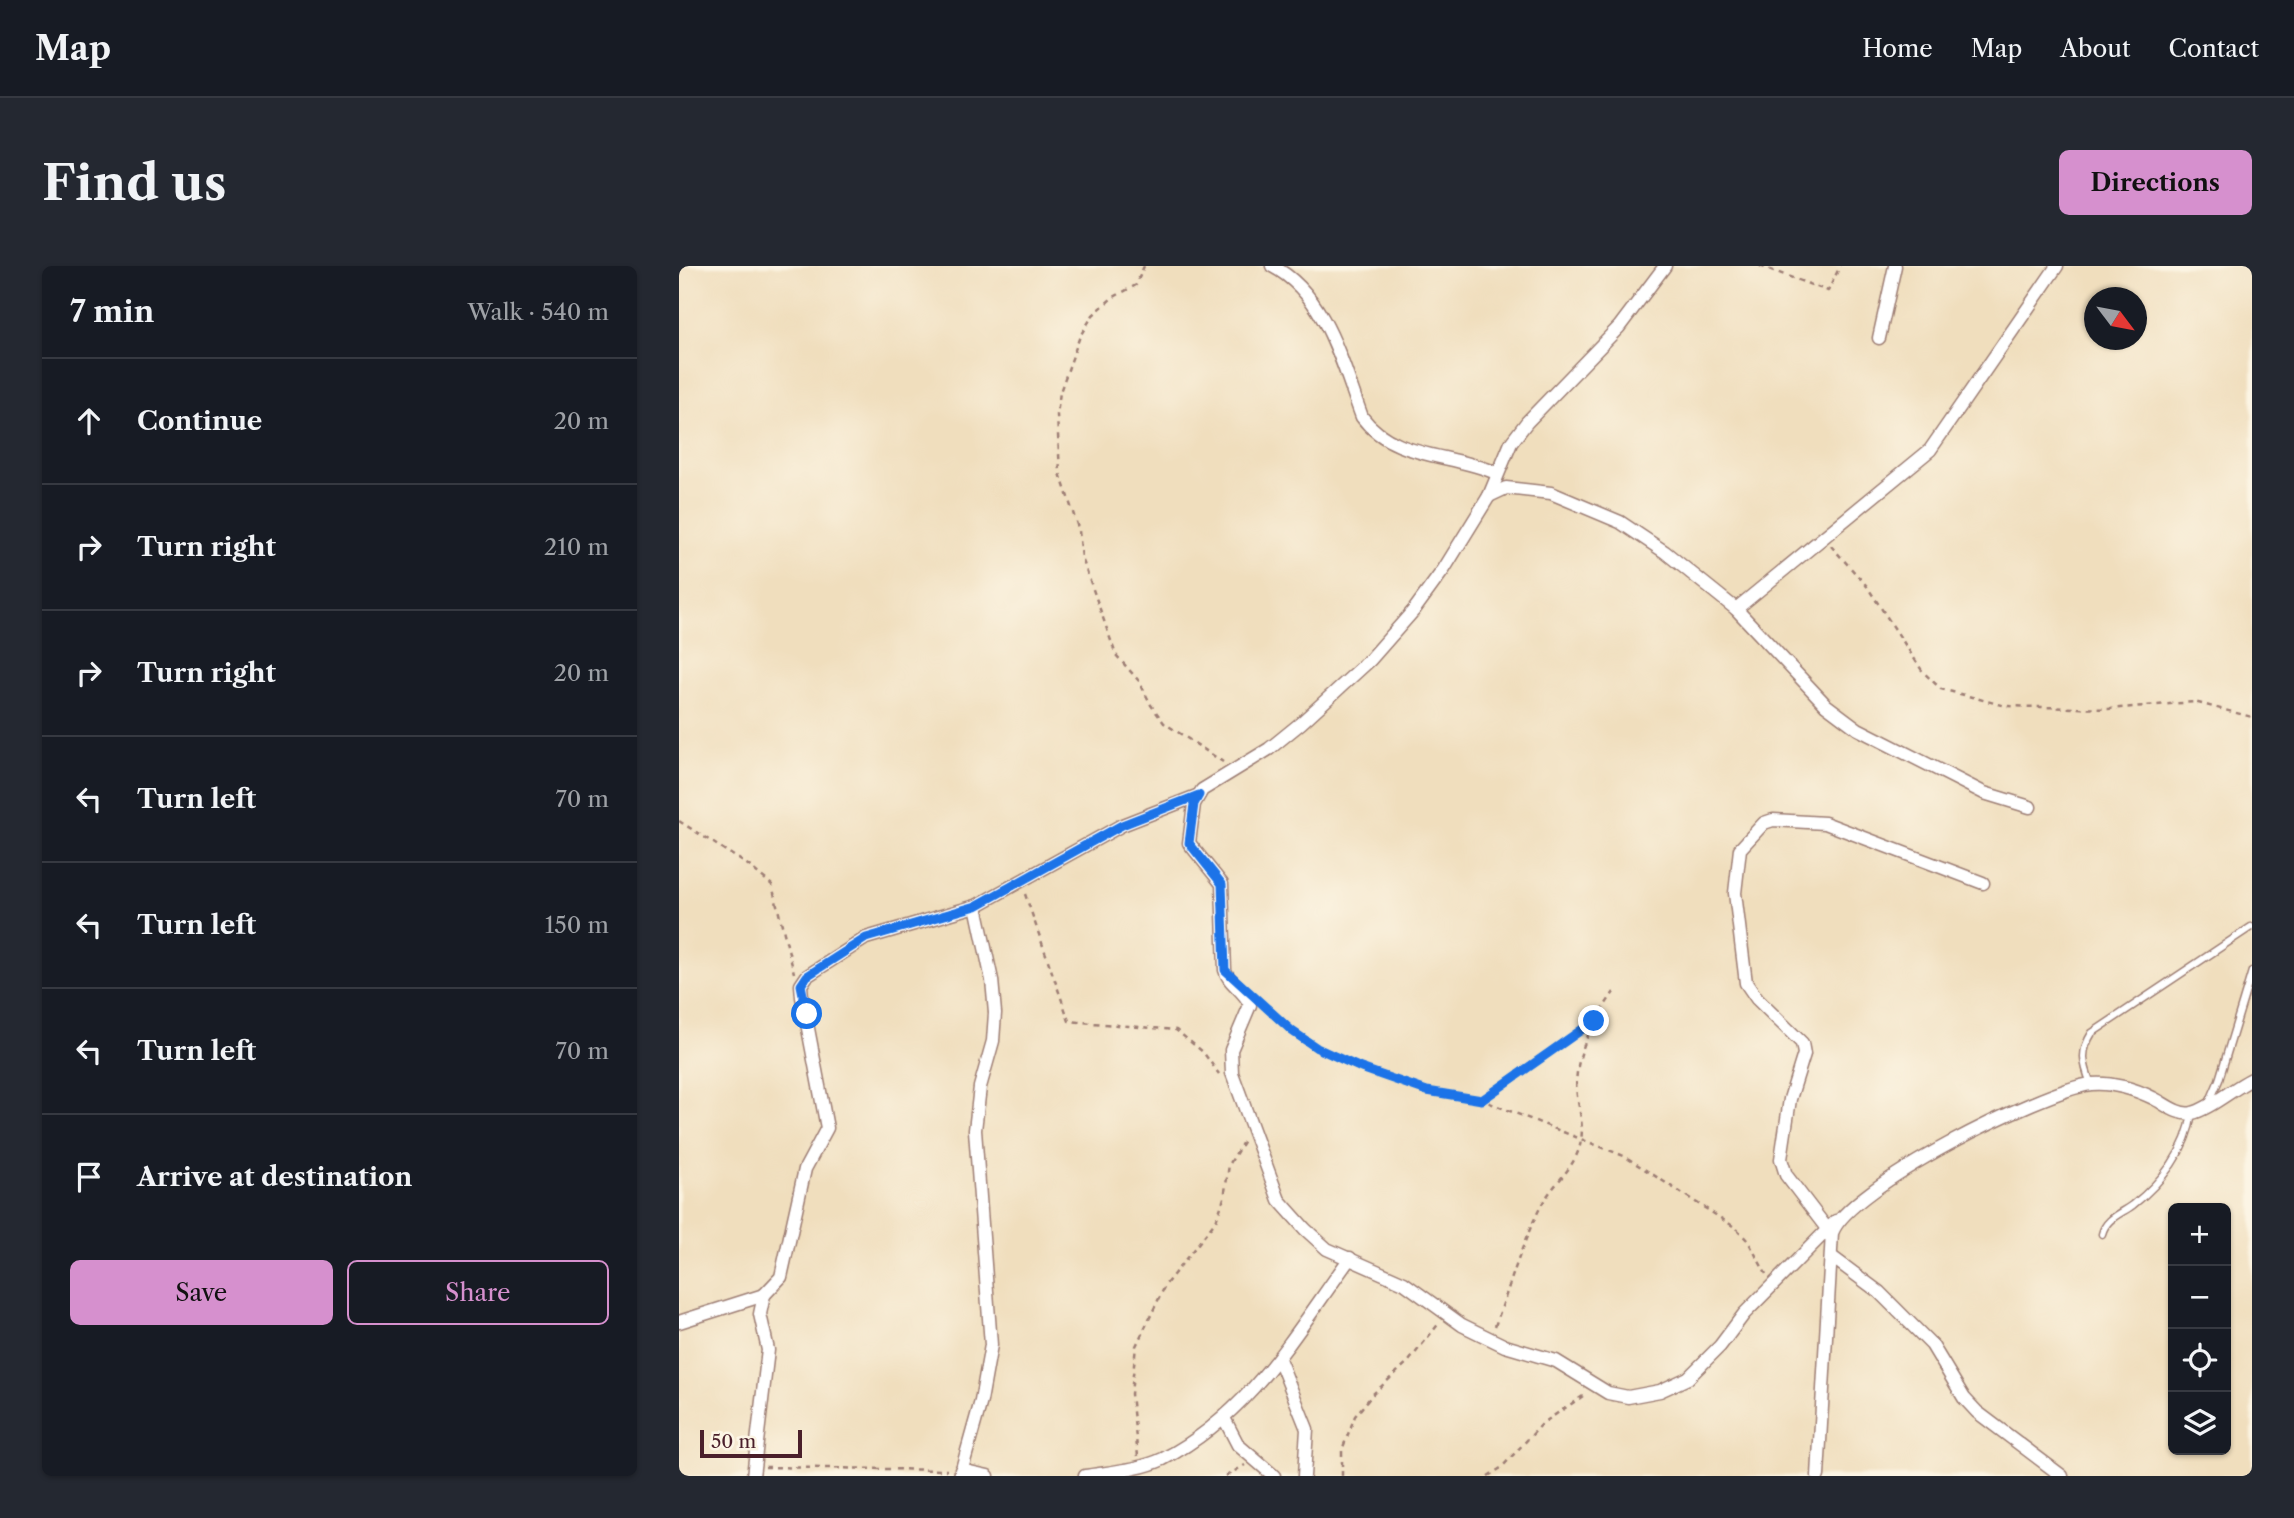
<!DOCTYPE html>
<meta charset="utf-8">
<style>
:root{--surface:#171b24;--page:#242831;--text:#f1f3f6;--muted:#9ea1a6;--line:#363941;--accent:#d690ce}
body{margin:0;font-family:"Libre Caslon Text",serif;background:var(--page);color:var(--text)}
.controls{position:absolute;right:21px;bottom:21px;display:grid;overflow:hidden;border-radius:10px;box-shadow:0 2px 5px #0004}
.controls button{width:63px;height:63px;display:grid;place-items:center;padding:0;border:0;border-bottom:2px solid var(--line);background:var(--surface);color:var(--text);font:35px sans-serif}
.compass{position:absolute;left:1405px;top:21px;width:63px;height:63px;border-radius:50%;background:var(--surface);box-shadow:0 2px 5px #0004;rotate:122deg}
.scale{position:absolute;left:21px;bottom:18px;width:102px;box-sizing:border-box;padding-left:7px;border:4px solid #4a1f2b;border-top:0;font-size:19px;line-height:24px;white-space:nowrap;color:#4a1f2b;-webkit-text-stroke:5px #fcf5e5;paint-order:stroke}
.stop{position:absolute;width:21px;height:21px;margin:-16px;border:5px solid #1a73e8;border-radius:50%;background:#fff}
.stop.end{background:#1a73e8;border-color:#fff;box-shadow:0 2px 7px #0008}
.list{margin:0;padding:0;list-style:none}
h2{display:flex;justify-content:space-between;align-items:center;height:91px;margin:0;padding:0 28px;font-size:30px}
h2 small{font-size:23px;font-weight:400;color:var(--muted)}
.list li{display:grid;grid-template-columns:46px 1fr auto;gap:21px;align-items:center;box-sizing:border-box;height:126px;padding:0 28px;border-top:2px solid var(--line)}
.list b{display:block;font-size:26px;white-space:nowrap}
.list em{font-size:23px;font-style:normal;color:var(--muted)}
.actions{display:flex;gap:14px;padding:21px 28px}
.actions a{flex:1;padding:16px 0;border:2px solid var(--accent);border-radius:10px;text-align:center;font-size:24px;color:var(--accent)}
.actions .main{background:var(--accent);color:#111}
.icon{flex:none;width:38px;height:38px;fill:none;stroke:currentColor;stroke-width:2;stroke-linecap:round;stroke-linejoin:round}
.map{position:relative;flex:none;width:1573px;height:1210px;overflow:hidden;border-radius:10px}
header{display:flex;align-items:center;gap:42px;box-sizing:border-box;height:98px;padding:0 35px;background:var(--surface);border-bottom:2px solid var(--line)}
header strong{font-size:33px}
nav{display:flex;gap:38px;margin-inline-start:auto;font-size:24px}
.intro{display:flex;align-items:center;justify-content:space-between;box-sizing:border-box;height:168px;padding:0 42px}
h1{margin:0;font-size:49px}
.button{padding:18px 32px;border-radius:10px;background:var(--accent);color:#111;font-size:24px;font-weight:700}
main{display:flex;gap:42px;padding:0 42px}
aside{flex:1;background:var(--surface);border-radius:10px;box-shadow:0 2px 5px #0004}
.map>svg:first-child{display:block}
.lines{fill:none;stroke-linecap:round;stroke-linejoin:round}
.lane-casing{stroke:#9d7e74;stroke-width:9}
.street-casing{stroke:#9d7e74;stroke-width:15}
.path{stroke:#9d7e74;stroke-width:2.5;stroke-dasharray:5 5;stroke-linecap:butt}
.lane{stroke:#fff;stroke-width:6}
.street{stroke:#fff;stroke-width:12}
.route{stroke:#1a73e8;stroke-width:9}
</style>
<header>
<strong>Map</strong>
<nav><a>Home</a><a>Map</a><a>About</a><a>Contact</a></nav>
</header>
<div class="intro"><h1>Find us</h1><a class="button">Directions</a></div>
<main>
<aside>
<h2>7 min<small>Walk · 540 m</small></h2>
<ul class="list">
<li><svg class="icon" aria-label="ahead" viewBox="0 0 24 24"><path d="M12 20V5M6 11l6-6 6 6"/></svg><div><b>Continue</b></div><em>20 m</em></li>
<li><svg class="icon" aria-label="right" viewBox="0 0 24 24"><path d="M7 20v-9h11M14 6l5 5-5 5"/></svg><div><b>Turn right</b></div><em>210 m</em></li>
<li><svg class="icon" aria-label="right" viewBox="0 0 24 24"><path d="M7 20v-9h11M14 6l5 5-5 5"/></svg><div><b>Turn right</b></div><em>20 m</em></li>
<li><svg class="icon" aria-label="left" viewBox="0 0 24 24"><path d="M17 20v-9H6M10 6l-5 5 5 5"/></svg><div><b>Turn left</b></div><em>70 m</em></li>
<li><svg class="icon" aria-label="left" viewBox="0 0 24 24"><path d="M17 20v-9H6M10 6l-5 5 5 5"/></svg><div><b>Turn left</b></div><em>150 m</em></li>
<li><svg class="icon" aria-label="left" viewBox="0 0 24 24"><path d="M17 20v-9H6M10 6l-5 5 5 5"/></svg><div><b>Turn left</b></div><em>70 m</em></li>
<li><svg class="icon" aria-label="arrive" viewBox="0 0 24 24"><path d="M6 21V4h12l-3 4 3 4H6"/></svg><div><b>Arrive at destination</b></div></li>
</ul>
<div class="actions"><a class="main">Save</a><a>Share</a></div>
</aside>
<div class="map">
<svg width="1573" height="1210" viewBox="0 0 1573 1210">
<rect width="100%" height="100%" fill="#fcf5e5"/>
<filter id="ink" filterUnits="userSpaceOnUse"><feTurbulence type="fractalNoise" baseFrequency=".0143" numOctaves="2"/><feDisplacementMap in="SourceGraphic" scale="14" xChannelSelector="R" yChannelSelector="G"/><feConvolveMatrix kernelMatrix="1 2 1 2 8 2 1 2 1" color-interpolation-filters="sRGB"/></filter>
<filter id="wash" filterUnits="userSpaceOnUse"><feTurbulence type="fractalNoise" baseFrequency=".00686" numOctaves="4" result="noise"/><feDisplacementMap in="SourceGraphic" scale="28" xChannelSelector="R" yChannelSelector="G"/><feGaussianBlur stdDeviation="1.57" result="paint"/><feColorMatrix in="noise" values="0 0 0 0 0 0 0 0 0 0 0 0 0 0 0 0 0 1.4 0 .05"/><feComposite in="paint" operator="in"/></filter>
<g filter="url(#wash)">
<rect width="100%" height="100%" fill="#f0debd"/>
</g>
<g filter="url(#ink)">
<g class="lines">
<g class="lane-casing">
<g id="lane">
<path d="M1412 818C1404 797 1401 786 1413 767L1572 661"/>
<path d="M1530 837 1540 814 1573 705"/>
<path d="M1423 968C1427 952 1442 948 1454 939 1483 916 1508 884 1513 847"/>
</g>
</g>
<g class="street-casing">
<g id="street">
<path d="M593 0C647 28 663 98 683 151 714 193 772 187 817 207"/>
<path d="M986 0 940 61 848 156 832 177 810 230 765 303 735 344 691 394 622 457 590 483 523 524 515 538 510 577 543 618 546 704C550 719 566 724 571 739L552 784 553 807 600 934 626 963 648 983 725 1017 783 1059 826 1080 877 1095 929 1127 949 1131 981 1125 1009 1112 1041 1080 1065 1048 1157 955"/>
<path d="M1200 72 1216 0"/>
<path d="M810 230 827 222 872 227 941 256 986 286 1057 343 1147 439 1179 463 1305 527 1351 541"/>
<path d="M1057 343 1251 184 1378 0"/>
<path d="M1149 964 1107 909 1102 893 1111 833 1125 788 1123 777 1078 733 1067 717 1056 627 1061 583 1085 557 1094 554 1146 557 1304 617"/>
<path d="M1153 991 1200 1026 1253 1079 1285 1132 1298 1146 1383 1210"/>
<path d="M0 1056 85 1029 102 1011 126 903 148 862 123 731 122 719 128 710 187 672 297 640 443 559 520 529"/>
<path d="M600 1093 628 1163 625 1210"/>
<path d="M545 1152 559 1179 595 1210"/>
<path d="M282 1204 309 1210"/>
<path d="M74 1210 89 1084 81 1048 85 1029"/>
<path d="M281 1210 302 1135 312 1079 296 864 301 821 314 775 316 747 313 714 297 640"/>
<path d="M406 1210C431 1206 461 1204 484 1193 571 1148 615 1069 671 992"/>
<path d="M1139 1210 1153 967C1169 921 1362 825 1412 818 1432 816 1456 823 1474 832 1485 837 1499 850 1513 847 1529 844 1556 821 1573 813"/>
</g>
</g>
<g class="path">
<path d="M465 0 457 19 433 32 414 49 401 70 381 126 378 149 381 207 400 265 403 292 437 389 460 415 472 439 485 457 544 496"/>
<path d="M1081 0 1149 25 1161 0"/>
<path d="M1152 280 1187 319 1244 406 1262 423 1327 440 1429 443 1515 436 1573 451"/>
<path d="M0 555 69 599 93 619 115 707"/>
<path d="M346 628 390 755 497 764 524 786 540 808"/>
<path d="M585 738 624 773 682 802 748 825 803 834 945 890 1057 962 1069 975 1087 1008"/>
<path d="M803 834 914 755"/>
<path d="M816 1060C831 1020 842 978 862 940 873 919 892 906 900 883 906 864 901 848 898 830 893 791 914 756 935 726"/>
<path d="M459 1190 452 1128 457 1080 487 1018 537 955 545 932 550 899 565 874"/>
<path d="M86 1201 268 1204"/>
<path d="M547 1210 566 1199"/>
<path d="M663 1210V1184L676 1150 694 1128 730 1095 761 1056"/>
<path d="M809 1210 822 1202 864 1157 907 1128"/>
</g>
<use href="#lane" class="lane"/>
<use href="#street" class="street"/>
</g>
</g>
<g class="lines" filter="url(#ink)">
<path class="route" d="M128 748 122 719 128 710 187 672 297 640 443 559 520 529 515 538 510 577 543 618 546 704 613 765 638 782 682 802 748 825 803 834 915 755"/>
</g>
</svg>
<div class="controls">
<button>+</button>
<button>−</button>
<button><svg class="icon" aria-label="locate" viewBox="0 0 24 24"><circle cx="12" cy="12" r="6"/><path d="M12 2v4M12 18v4M2 12h4M18 12h4"/></svg></button>
<button><svg class="icon" aria-label="layers" viewBox="0 0 24 24"><path d="M12 4l9 5-9 5-9-5zM3 14l9 5 9-5"/></svg></button>
</div>
<svg class="compass" viewBox="-18 -18 36 36"><path d="M0-13l5 13h-10z" fill="#e53935"/><path d="M0 13l5-13h-10z" fill="#9ea1a6"/></svg>
<div class="scale">50 m</div>
<div class="stop" style="left:128px;top:748px"></div>
<div class="stop end" style="left:915px;top:755px"></div>
</div>
</main>
